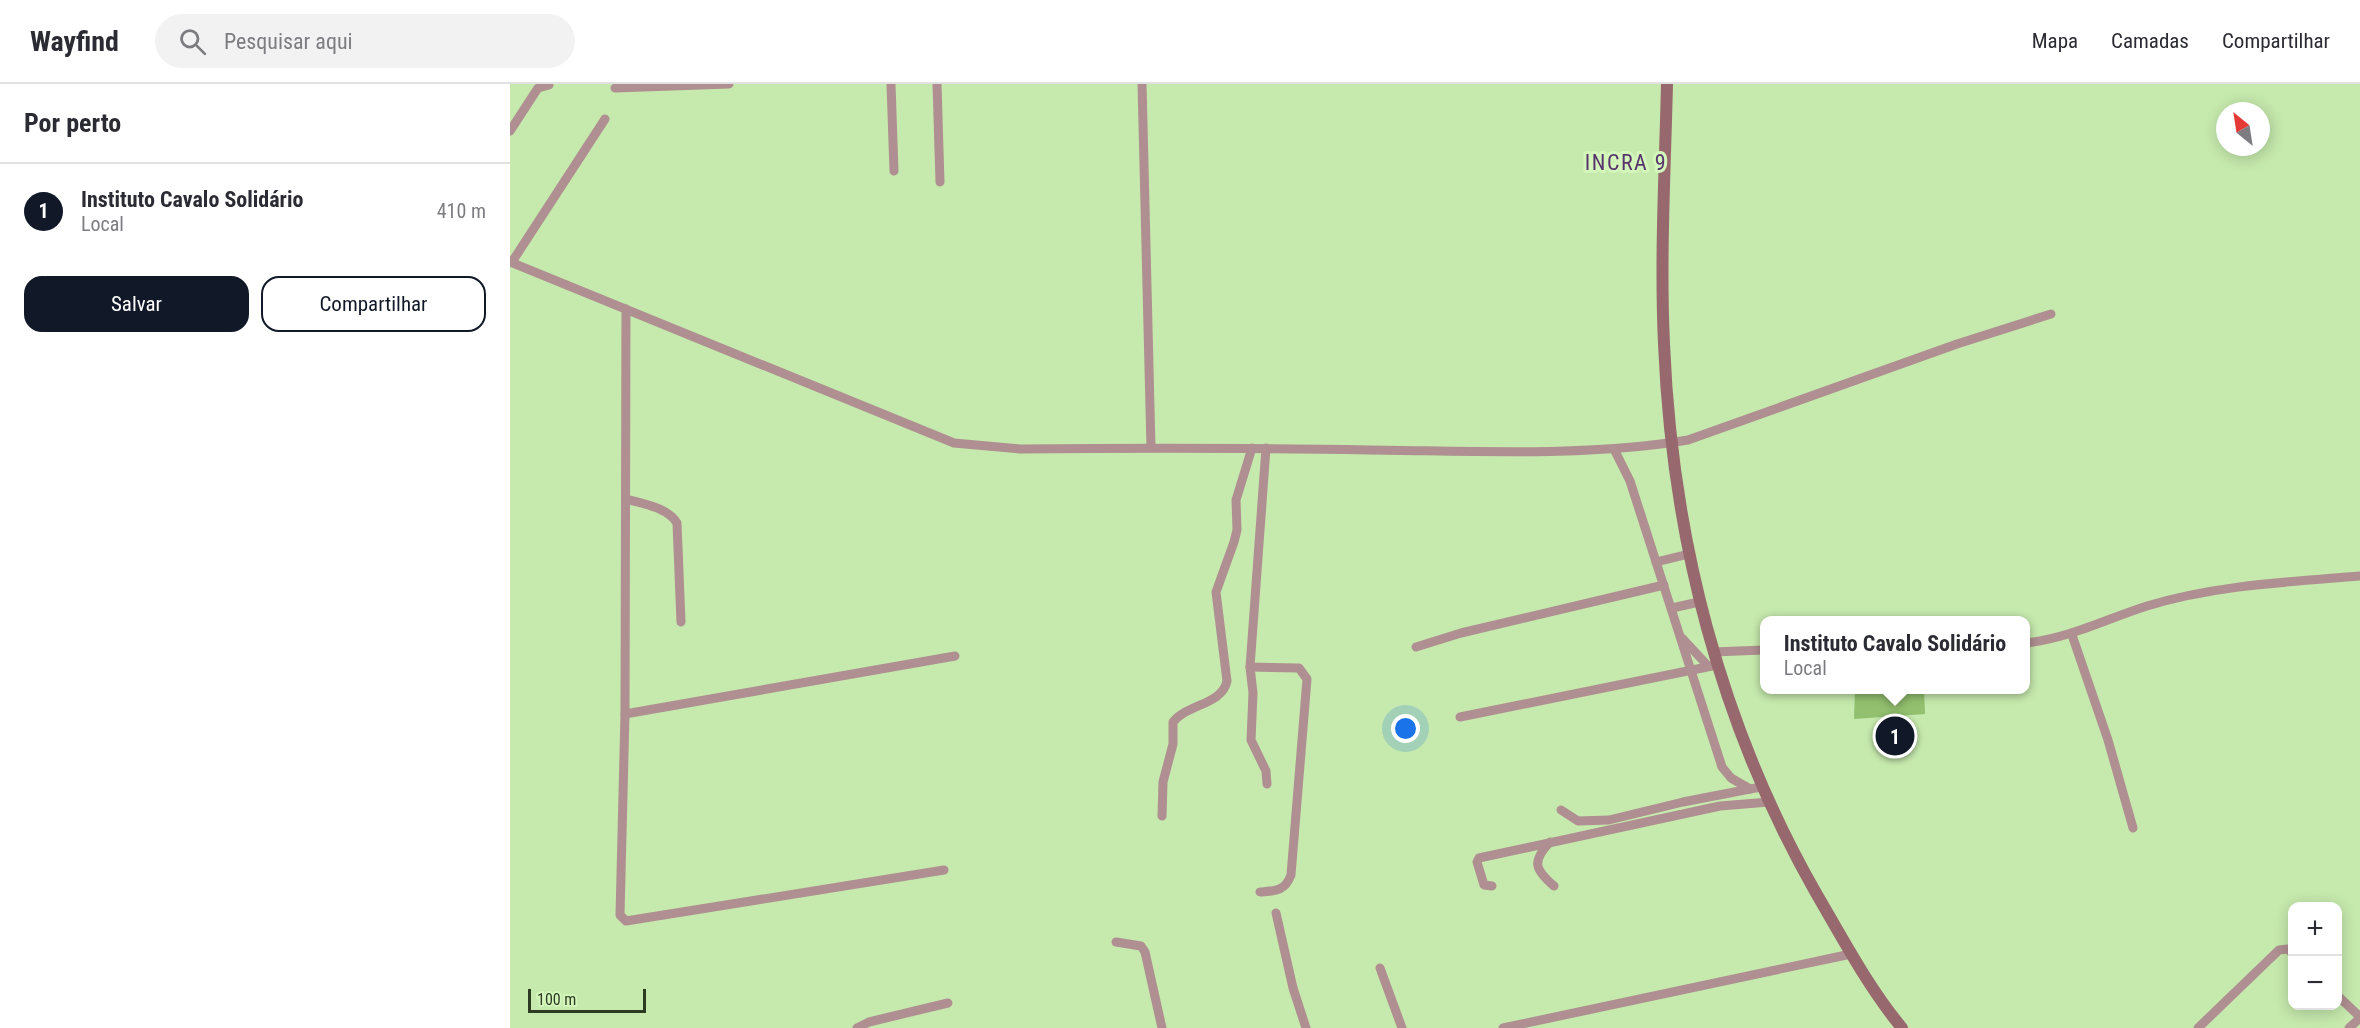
<!DOCTYPE html>
<html lang="pt">
<meta charset="utf-8">
<style>
:root{--surface:#fff;--page:#f2f2f3;--text:#2b2b33;--muted:#7c7c81;--line:#e1e1e2;--accent:#111827}
body{margin:0;font-family:"Roboto Condensed",sans-serif;background:var(--page);color:var(--text)}
.controls{position:absolute;right:18px;bottom:18px;display:grid;overflow:hidden;border-radius:12px;box-shadow:0 3px 15px #0003}
.controls button{width:54px;height:54px;display:grid;place-items:center;padding:0;border:0;border-bottom:2px solid var(--line);background:var(--surface);color:var(--text);font:30px sans-serif}
.compass{position:absolute;left:1706px;top:18px;width:54px;height:54px;border-radius:50%;background:var(--surface);box-shadow:0 3px 15px #0003;rotate:330deg}
.scale{position:absolute;left:18px;bottom:15px;width:118px;box-sizing:border-box;padding-left:6px;border:3px solid #2d3b23;border-top:0;font-size:16px;line-height:21px;white-space:nowrap;color:#2d3b23;-webkit-text-stroke:4px #d3f6ba;paint-order:stroke}
.you{position:absolute;left:896px;top:645px;width:21px;height:21px;margin:-15px;border:4px solid #fff;border-radius:50%;background:#1a73e8;box-shadow:0 0 0 9px #1a73e833}
.badge{display:grid;place-items:center;width:39px;height:39px;border-radius:50%;background:var(--accent);color:#fff;font-size:20px;font-weight:700}
.pin{position:absolute;translate:-50% -50%;border:3px solid #fff;box-shadow:0 2px 6px #0006}
.popup{position:absolute;left:1250px;top:532px;width:270px;height:78px;box-sizing:border-box;display:grid;place-content:center;border-radius:12px;background:var(--surface);filter:drop-shadow(0 2px 4px #0005);font-size:20px;white-space:nowrap;color:var(--muted)}
.popup b{font-size:22px;color:var(--text)}
.popup::after{content:'';position:absolute;left:50%;top:100%;margin-left:-12px;border:12px solid transparent;border-top-color:var(--surface)}
.list{margin:0;padding:0;list-style:none}
h2{display:flex;justify-content:space-between;align-items:center;height:78px;margin:0;padding:0 24px;font-size:26px}
h2 small{font-size:20px;font-weight:400;color:var(--muted)}
.list li{display:grid;grid-template-columns:39px 1fr auto;gap:18px;align-items:center;box-sizing:border-box;height:96px;padding:0 24px;border-top:2px solid var(--line)}
.list b{display:block;font-size:22px;white-space:nowrap}
.list p{margin:0;font-size:20px;white-space:nowrap;color:var(--muted)}
.list em{font-size:20px;font-style:normal;color:var(--muted)}
.actions{display:flex;gap:12px;padding:18px 24px}
.actions a{flex:1;padding:14px 0;border:2px solid var(--accent);border-radius:18px;text-align:center;font-size:21px;color:var(--accent)}
.actions .main{background:var(--accent);color:#fff}
.icon{flex:none;width:33px;height:33px;fill:none;stroke:currentColor;stroke-width:2;stroke-linecap:round;stroke-linejoin:round}
.map{position:relative;flex:none;width:1850px;height:944px;overflow:hidden}
header{display:flex;align-items:center;gap:36px;box-sizing:border-box;height:84px;padding:0 30px;background:var(--surface);border-bottom:2px solid var(--line)}
header strong{font-size:28px}
nav{display:flex;gap:33px;margin-inline-start:auto;font-size:21px}
.search{width:420px;height:54px;background:var(--page);display:flex;align-items:center;gap:15px;box-sizing:border-box;padding:0 21px;border-radius:33px;color:var(--muted);font-size:22px}
main{display:flex}
aside{flex:1;background:var(--surface)}
.map>svg:first-child{display:block}
.green{fill:#92c06e}
.lines{fill:none;stroke-linecap:round;stroke-linejoin:round}
.street{stroke:#af8f91;stroke-width:9}
.secondary{stroke:#97696e;stroke-width:12}
.labels{text-anchor:middle;stroke-width:6;stroke-linejoin:round;paint-order:stroke}
.neighbourhood-label{font-size:22px;letter-spacing:1.5px;fill:#58346c;stroke:#d3f6ba}
</style>
<header>
<strong>Wayfind</strong>
<div class="search"><svg class="icon" aria-label="search" viewBox="0 0 24 24"><circle cx="10" cy="10" r="6"/><path d="M15 15l6 6"/></svg>Pesquisar aqui</div>
<nav><a>Mapa</a><a>Camadas</a><a>Compartilhar</a></nav>
</header>
<main>
<aside>
<h2>Por perto<small></small></h2>
<ul class="list">
<li><span class="badge">1</span><div><b>Instituto Cavalo Solidário</b><p>Local</p></div><em>410 m</em></li>
</ul>
<div class="actions"><a class="main">Salvar</a><a>Compartilhar</a></div>
</aside>
<div class="map">
<svg width="1850" height="944" viewBox="0 0 1850 944">
<rect width="100%" height="100%" fill="#c6e9ad"/>
<path class="green" d="M1345 606H1414L1415 630 1344 635Z"/>
<g class="lines">
<g class="street">
<path d="M381 0 384 87"/>
<path d="M427 0 430 98"/>
<path d="M632 0 641 364"/>
<path d="M105 4 219 0"/>
<path d="M0 47 28 4 39 1"/>
<path d="M0 178 444 359 510 365C627 364 744 364 860 366 966 367 1074 373 1178 356L1447 260 1541 230"/>
<path d="M2 178 95 35"/>
<path d="M116 225 115 630 110 831 116 837 434 786"/>
<path d="M756 364 740 583 743 609 741 656 756 687 757 700"/>
<path d="M1104 365 1120 397 1212 683 1221 694 1240 705 1252 703"/>
<path d="M116 415C133 420 157 423 167 439L171 538"/>
<path d="M1146 478 1179 470"/>
<path d="M1162 524 1189 518"/>
<path d="M1562 551 1598 656 1623 744"/>
<path d="M1172 554 1198 582"/>
<path d="M1516 559C1560 554 1596 535 1637 522 1705 501 1779 498 1850 492"/>
<path d="M906 563 951 549 1154 501"/>
<path d="M1203 568 1254 566"/>
<path d="M740 583 789 584 797 595 781 791C775 807 766 807 750 808"/>
<path d="M115 630 445 572"/>
<path d="M950 633 1207 581"/>
<path d="M1051 726 1068 737 1099 736 1173 718 1240 705"/>
<path d="M652 732 653 698 663 660V638C677 620 712 621 717 597L706 508 724 458 727 446 726 416 742 364"/>
<path d="M1040 758C1022 777 1024 785 1044 802"/>
<path d="M982 802 974 801 967 778 969 774 1210 722 1259 718"/>
<path d="M766 829 783 904 796 944"/>
<path d="M606 858 631 862 635 868 652 944"/>
<path d="M870 884 892 944"/>
<path d="M1828 912 1850 933"/>
<path d="M347 944 359 938 438 919"/>
<path d="M993 944 1341 870"/>
<path d="M1688 944 1769 866 1778 865 1782 869"/>
<path d="M1839 944 1850 934"/>
</g>
<path class="secondary" d="M1157 0C1155 86 1150 174 1154 260 1162 453 1210 641 1306 809 1333 855 1358 903 1392 944"/>
</g>
<g class="labels">
<g class="neighbourhood-label">
<text x="1116" y="86">INCRA 9</text>
</g>
</g>
</svg>
<div class="controls">
<button>+</button>
<button>−</button>
</div>
<svg class="compass" viewBox="-18 -18 36 36"><path d="M0-13l5 13h-10z" fill="#e53935"/><path d="M0 13l5-13h-10z" fill="#7c7c81"/></svg>
<div class="scale">100 m</div>
<div class="you"></div>
<div class="pin badge" style="left:1385px;top:652px">1</div>
<div class="popup"><b>Instituto Cavalo Solidário</b>Local</div>
</div>
</main>
